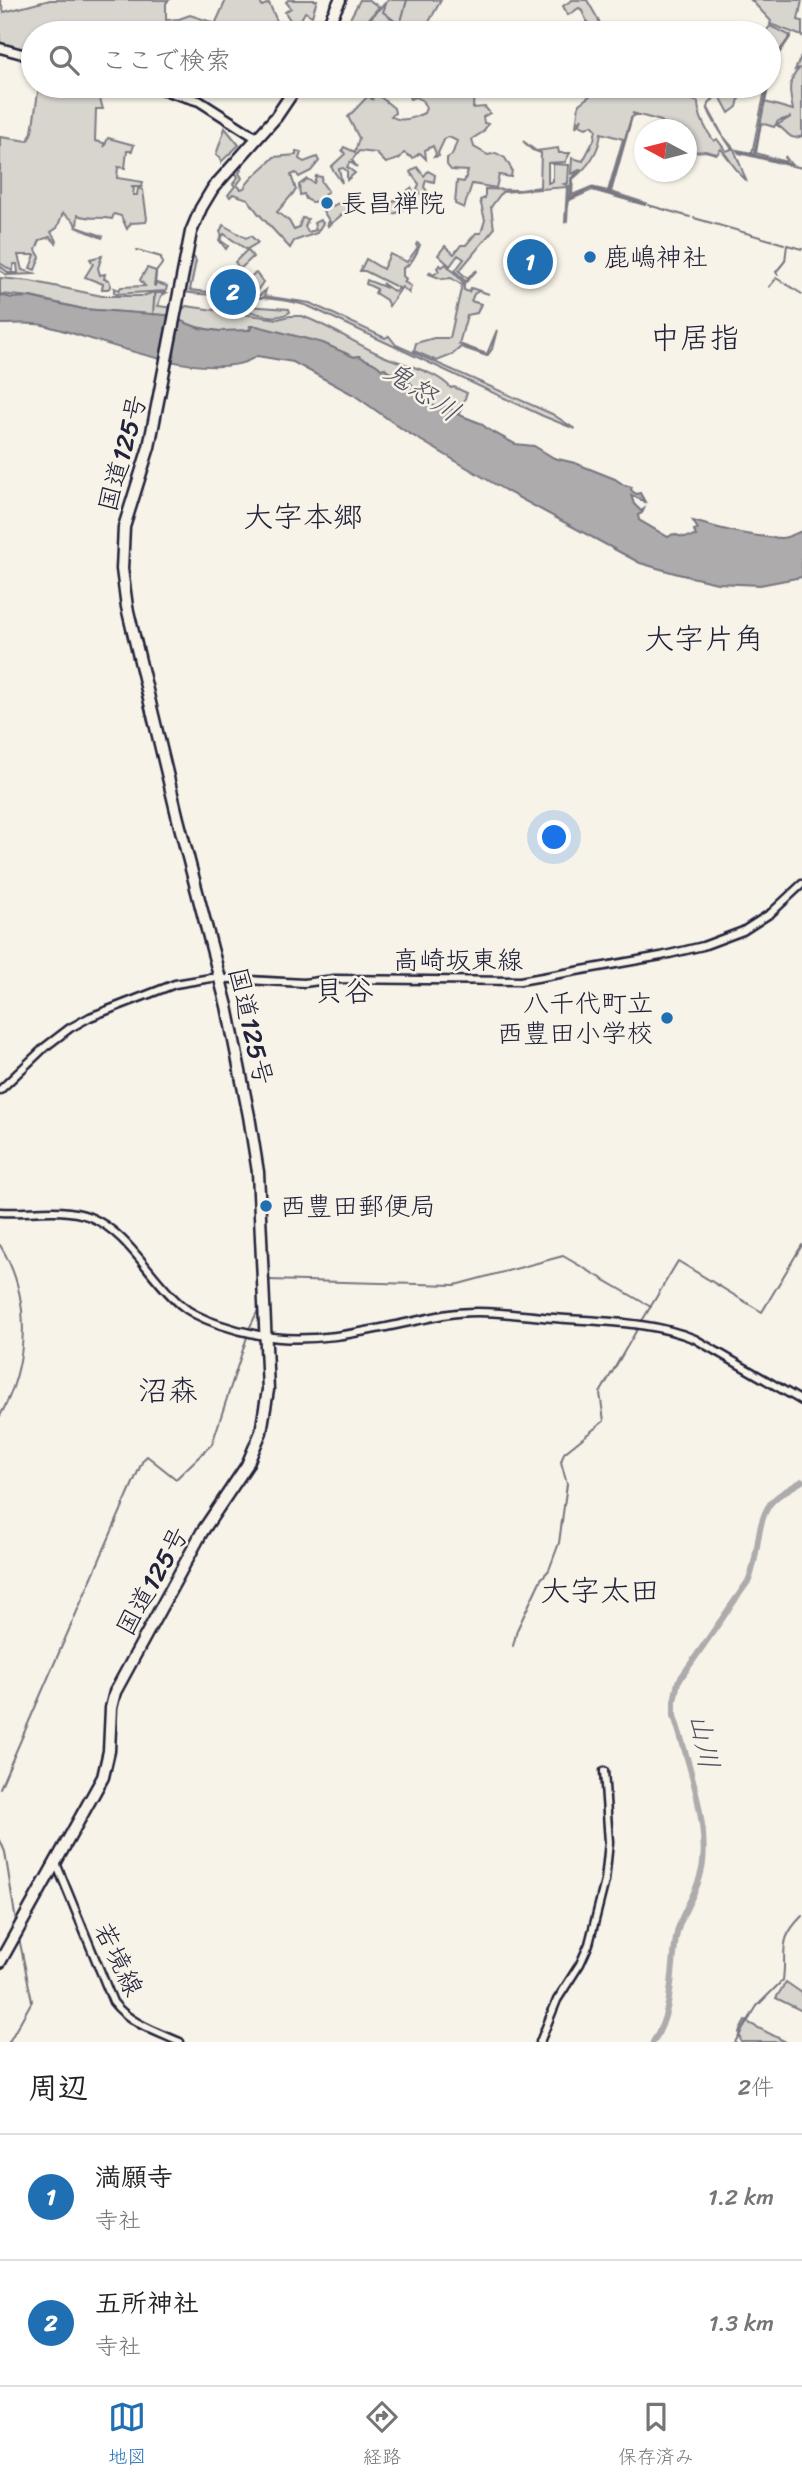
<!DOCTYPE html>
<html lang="ja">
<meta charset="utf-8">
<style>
:root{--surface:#fff;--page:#f6f6f6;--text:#222;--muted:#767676;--line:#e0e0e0;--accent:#1f6fb2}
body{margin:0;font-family:Sriracha,"Klee One",sans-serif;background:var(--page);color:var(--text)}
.compass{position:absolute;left:634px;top:119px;width:63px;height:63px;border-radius:50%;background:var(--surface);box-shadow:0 2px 5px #0004;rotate:277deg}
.you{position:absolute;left:555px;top:838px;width:24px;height:24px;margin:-18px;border:5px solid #fff;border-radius:50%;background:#1a73e8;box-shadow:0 0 0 10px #1a73e833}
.badge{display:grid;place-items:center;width:46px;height:46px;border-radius:50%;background:var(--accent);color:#fff;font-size:23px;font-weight:700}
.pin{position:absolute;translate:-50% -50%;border:4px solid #fff;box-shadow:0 2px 7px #0006}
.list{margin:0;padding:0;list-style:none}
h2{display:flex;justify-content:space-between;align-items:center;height:91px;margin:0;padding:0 28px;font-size:30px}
h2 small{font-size:23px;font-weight:400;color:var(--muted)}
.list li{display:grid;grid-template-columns:46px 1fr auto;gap:21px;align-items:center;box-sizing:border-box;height:126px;padding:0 28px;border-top:2px solid var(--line)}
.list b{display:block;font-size:26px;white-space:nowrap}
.list p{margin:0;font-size:23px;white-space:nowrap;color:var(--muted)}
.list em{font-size:23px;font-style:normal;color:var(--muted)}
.icon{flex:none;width:38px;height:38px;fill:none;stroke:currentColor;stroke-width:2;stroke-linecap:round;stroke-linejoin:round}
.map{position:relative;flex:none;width:802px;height:2042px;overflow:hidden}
.search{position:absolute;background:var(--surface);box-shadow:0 2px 5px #0004;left:21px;right:21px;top:21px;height:77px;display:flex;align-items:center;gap:18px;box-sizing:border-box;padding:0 24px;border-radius:38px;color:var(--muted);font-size:26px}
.sheet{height:343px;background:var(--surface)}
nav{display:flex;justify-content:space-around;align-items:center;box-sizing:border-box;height:98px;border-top:2px solid var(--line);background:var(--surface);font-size:19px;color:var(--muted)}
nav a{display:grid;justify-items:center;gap:4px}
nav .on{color:var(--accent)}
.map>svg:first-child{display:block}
.green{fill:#d8d5cf;stroke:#7d7c85;stroke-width:2;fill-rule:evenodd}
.water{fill:#aeabad;stroke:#76747f;stroke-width:2}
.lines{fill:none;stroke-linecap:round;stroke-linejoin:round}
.stream{stroke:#76747f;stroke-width:2}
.river{stroke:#aeabad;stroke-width:6}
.secondary-casing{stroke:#22223b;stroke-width:11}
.primary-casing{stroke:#22223b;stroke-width:13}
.highway-casing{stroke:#22223b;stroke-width:15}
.secondary{stroke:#f7f3e8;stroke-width:6}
.primary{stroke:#f7f3e8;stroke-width:8}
.highway{stroke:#f7f3e8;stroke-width:10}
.poi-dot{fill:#1f6fb2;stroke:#f7f3e8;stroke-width:2.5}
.labels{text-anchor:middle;stroke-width:5;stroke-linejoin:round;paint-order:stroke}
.poi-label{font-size:26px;fill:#22223b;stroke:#f7f3e8;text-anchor:start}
.street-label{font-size:26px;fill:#22223b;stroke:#f7f3e8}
.water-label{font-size:28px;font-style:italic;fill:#535263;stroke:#f7f3e8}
.quarter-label{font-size:30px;fill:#22223b;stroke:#f7f3e8}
</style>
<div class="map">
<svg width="802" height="2042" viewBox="0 0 802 2042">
<rect width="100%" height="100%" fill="#f7f3e8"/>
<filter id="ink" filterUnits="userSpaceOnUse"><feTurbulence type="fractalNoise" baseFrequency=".0143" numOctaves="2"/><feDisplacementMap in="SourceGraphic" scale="14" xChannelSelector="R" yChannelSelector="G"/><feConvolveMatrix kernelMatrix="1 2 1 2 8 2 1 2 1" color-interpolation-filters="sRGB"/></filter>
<g filter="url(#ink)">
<g class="green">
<path d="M0 0 4 12 50 0H169L166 3V20L179 19 190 15 212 22 206 33H33V56L0 47Z"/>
<path d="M226 0H259L262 6 269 3 277 21 271 27 275 33H216L212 31Z"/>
<path d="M288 0H317L312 16 305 12 300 21 293 25 285 12 291 8 286 2Z"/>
<path d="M360 0H369L379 7 366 22 346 33 353 26 347 24Z"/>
<path d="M388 0H441L423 33H393L390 30 386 33H376L369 20Z"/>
<path d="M572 0H587L599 21 603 33H584L591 30 581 9 579 8 568 15 563 6Z"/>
<path d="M751 0H802L798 20 802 21V36L770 24 771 21Z"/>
<path d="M770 26 791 36 774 61 765 102 793 110C790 94 786 81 800 68L795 70 802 54V136C789 142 788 131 777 125L791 117 778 121 774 127 761 123 756 153 786 162 785 156 792 166 739 153 737 150 752 153 766 86H769L770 67 778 51 769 47V33H765Z"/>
<path d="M39 86H102L100 99 103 109H96L95 141 104 143V147L108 138 134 145 132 151H127L125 168 118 167 117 178 143 182 142 187H131L134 188 133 195H137L138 188 143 190 147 219 146 222 131 223 127 229 121 216 114 214 112 219C98 216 90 220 78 215L77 227 103 236 102 238 76 227 74 221 63 213 57 228 51 232 57 241 56 243 50 237 40 240 36 250 40 257 35 270 30 268 35 255H18L22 270 37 274 7 275 0 271V266L9 273H18L17 264H14L12 271 0 263V137L28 141 32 132Z"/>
<path d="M403 86H451L453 88H466L474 93 473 108 485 107 490 113 483 117 484 123 488 124 483 132 472 139 474 147 488 155 496 153 505 158 512 170 511 177 499 175 496 188 472 184 464 208 455 204 457 181 464 182 468 171 451 170 447 165V158L452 155 457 141 449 137 445 138 438 153 439 156 434 157 436 154 433 146 425 150 426 159 420 153 413 158 404 153 399 159 386 163 376 153 359 151 352 160 357 167 350 162 347 167 355 173 347 180V171L343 168 339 169 342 183 331 167 345 154 342 150 344 147 355 152 359 138 348 117 368 96 373 100 370 94 373 91 394 108 395 113 391 116C401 123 413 118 424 113L426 108 422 100 415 97 410 99 407 92H404Z"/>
<path d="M603 86H605L602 95 607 86H684L688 90 686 97 698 102C698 116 707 132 714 141L717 139 726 151 732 149C723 136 713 123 707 107L715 93 704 89V87L722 97 726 91 717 86H732L730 92 740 95 737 107 729 113 721 98 716 96 709 104 708 108 723 136 734 149 746 180C737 173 730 159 721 149L717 154 705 151 695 152 687 136 686 130 670 129 661 121 632 113 636 115 632 117 611 192 646 203 645 205 592 190 570 200 571 178 582 169 571 174 572 158 583 161 594 140 596 129 592 125 586 128 579 125 582 118 576 127 579 104ZM601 133 623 139 608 191 591 187 572 195 573 179C588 167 599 152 601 133Z"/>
<path d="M225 128 239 145 221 162 220 157 216 155Z"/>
<path d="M523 141 536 151 558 148 559 153H570L565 162 548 163V183L553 181V164L569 165 568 183 564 184 569 186 567 221 565 222 567 187 502 192 491 207 494 229 459 271 467 278 477 270 466 282 455 271 464 259 458 255 450 266 438 255 445 246 454 254 461 245H466L476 233H481L485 220 480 200 485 198V189L521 190 540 187 541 153 532 150Z"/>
<path d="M296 151 301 152 299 159 304 162 317 157 319 161 311 171 299 177 296 173 291 175 296 190 277 212 289 221 294 230 299 227 302 218 308 219 305 227 308 232 316 230 314 223 320 220 323 223 317 233 294 241 290 248 258 213 248 199 233 194 230 197 228 195 235 186 233 184 238 177 234 170 237 167 241 170 239 173 242 178 237 185 241 189 244 188C252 175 264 168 274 157L296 155Z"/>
<path d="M417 167 424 176 428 171 435 175 434 182 426 180 424 187 430 195 425 198 417 190 419 184 410 172Z"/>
<path d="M316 176 322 177 321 181 328 191 319 201 312 202 306 199 304 194 300 195 299 185 307 179 314 183Z"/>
<path d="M411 188 418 197 400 212 392 214 387 210V207Z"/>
<path d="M350 196 355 200V204L328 226 327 223 330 222 323 211C334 203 341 205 350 196Z"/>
<path d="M223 225 246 238 251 236 258 243 247 249 253 257 240 269 235 262 247 250 224 234 220 240 228 246 226 249 219 240 222 235 220 232Z"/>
<path d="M193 243V256L196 261 190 290 228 294 237 285 234 291 241 294 243 291 239 288 245 280 256 273 263 282 254 295H260L266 290 264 296 310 303 385 338 389 336 396 345 552 414 575 429 543 416 308 306C269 294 226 299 185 292Z"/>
<path d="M417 243 420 245C417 254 410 266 403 268V276L406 279 404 282 411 286 409 293 402 287 389 306 386 300 375 293 377 289 366 284 367 280 387 288 382 283 395 292 399 288 365 271H360L366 259 383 269 390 254 407 262 418 247 416 245Z"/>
<path d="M102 256 98 268 100 275 105 274 104 279 109 280 111 286 108 289H102L103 284 85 277 93 264 90 259Z"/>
<path d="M446 264 464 283V290L469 292 471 288 489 294 479 291 474 294 471 301 481 304 477 313 467 315 459 344 487 354 497 330 492 349 487 356 461 347 452 355 437 361 414 351 416 343 434 338H450L462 285 451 278 442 279 429 274 430 272 433 275 439 271 437 268 440 265 442 267Z"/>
<path d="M147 268 156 271 154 286 156 283 167 286 166 291 116 294 114 292V288L119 290 121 287 145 286 140 280Z"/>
<path d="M0 278 30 281 102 296H143L154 292V300L156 293H166L161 296 158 306 174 308 173 316 83 309 31 297 0 294Z"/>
<path d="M186 306 278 319 290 316H302C329 326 355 343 381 355 403 365 435 370 451 388L454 387 467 393 459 414 447 406 437 408 431 405V403L405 378 388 372 386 369H381C374 362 366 361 359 356L354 357C326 344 289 334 257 327 249 325 253 330 244 331 229 333 188 329 177 318L179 309H183Z"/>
<path d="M246 306 289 309 290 312C277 321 259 314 245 310Z"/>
<path d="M786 1982 802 1993V2011L776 1998Z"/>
<path d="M745 2021 786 2042H741L739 2032Z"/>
</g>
<path class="water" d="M0 295 12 298 29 297 83 309 166 315 199 328 219 331 250 330 252 327 249 326H257L323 343 354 357 359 356C366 361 375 361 381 369L385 368 388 372 405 378 431 403V405L437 408 447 406 457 414 480 423 489 430 515 444 534 446 554 458 575 463 615 479 624 485 632 487 631 490 636 494 640 493 645 502 631 495 634 504 641 511 644 509 642 513 638 515 639 520 668 537 673 534 683 537 696 536 694 530 698 529 693 521C721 529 751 537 781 538 787 538 796 533 802 531V577L760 585 717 583 678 574 640 563 508 492 405 431 354 395 293 362 257 356C211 388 95 337 43 325 30 322 14 324 0 324Z"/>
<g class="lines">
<g class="stream">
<path d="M407 0 400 25 410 33"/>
<path d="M386 4 383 12 400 25"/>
<path d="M769 81 773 60 791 35"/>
<path d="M768 86 754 155 792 165"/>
<path d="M738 151 754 155"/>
<path d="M794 166 802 168"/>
<path d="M609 193 631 118"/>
<path d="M571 198 591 188 644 204"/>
<path d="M648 205 690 217"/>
<path d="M694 218 784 244"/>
<path d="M137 250 161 257 162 264 156 272 155 286"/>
<path d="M778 275 776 272 785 261 787 245 802 249"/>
<path d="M776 278 802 294"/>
<path d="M769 287 775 280"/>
<path d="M153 315 154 300"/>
<path d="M0 1245C32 1297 29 1364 0 1416"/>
<path d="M268 1280 455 1285 563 1256 651 1307"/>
<path d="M642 1321 678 1261 762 1312 802 1245"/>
<path d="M249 1329 260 1306"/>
<path d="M513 1646 517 1630 541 1579 549 1570 559 1543 567 1484 561 1462 564 1453 604 1421 600 1393 638 1328"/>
<path d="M0 1788 143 1460 147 1456 176 1479 212 1444 248 1334"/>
<path d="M0 1840 5 1852 16 1922"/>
<path d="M9 2042 32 2001 19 1938"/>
<path d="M735 2042 757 2006 783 1980C787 1949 777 1941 802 1916"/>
</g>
<path class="river" d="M653 2042C673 2014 671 1971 676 1938 679 1915 696 1896 701 1873 712 1833 687 1756 674 1716V1701L678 1682 749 1580C759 1556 756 1523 770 1504 777 1494 792 1488 802 1481"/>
<g class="secondary-casing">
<g id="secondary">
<path d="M0 1090 45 1047 70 1028 90 1017 175 984 211 978 304 983 334 979 520 981 661 956 703 946 743 931 771 913 802 884"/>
<path d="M0 1212C29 1214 62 1206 90 1217 129 1233 150 1279 181 1305 198 1320 237 1331 259 1335 317 1347 387 1326 443 1315 479 1308 518 1315 554 1318 602 1322 651 1321 695 1339L802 1401"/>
<path d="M56 1863 113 2002C129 2023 157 2032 180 2042"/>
<path d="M540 2042 557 2000 580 1964 589 1944 605 1881 609 1842 604 1771"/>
</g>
</g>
<g class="primary-casing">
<g id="primary">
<path d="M0 48 33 57"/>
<path d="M150 86 199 101 257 138"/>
</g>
</g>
<g class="highway-casing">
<g id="highway">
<path d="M324 33 340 0"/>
<path d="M0 1962 103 1777 109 1751 111 1708 115 1692 202 1532 247 1465 261 1432 268 1390 258 1172 249 1116 227 1006 178 819 127 607 122 569 124 527 149 447 191 232 201 208 213 188 276 117 297 86"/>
</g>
</g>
<use href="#secondary" class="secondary"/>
<use href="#primary" class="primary"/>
<use href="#highway" class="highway"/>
</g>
</g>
<g class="poi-dot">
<circle cx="327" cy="203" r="7"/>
<circle cx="590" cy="257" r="7"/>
<circle cx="667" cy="1018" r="7"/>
<circle cx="266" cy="1206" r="7"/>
</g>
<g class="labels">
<g class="poi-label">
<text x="341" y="212">長昌禅院</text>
<text x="604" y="266">鹿嶋神社</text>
<text x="653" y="1012" text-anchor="end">八千代町立<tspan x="653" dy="30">西豊田小学校</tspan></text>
<text x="280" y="1215">西豊田郵便局</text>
</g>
<g class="street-label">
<text transform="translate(122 453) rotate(-75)" y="9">国道125号</text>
<text x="458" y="969">高崎坂東線</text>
<text transform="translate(251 1026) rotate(77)" y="9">国道125号</text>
<text transform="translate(152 1581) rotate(-61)" y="9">国道125号</text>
<text transform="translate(119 1959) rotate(64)" y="9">若境線</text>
</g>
<g class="water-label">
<text transform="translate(423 391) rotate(34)" y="10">鬼怒川</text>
<text transform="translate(705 1741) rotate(79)" y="10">山川</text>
</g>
<g class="quarter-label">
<text x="695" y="348">中居指</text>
<text x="303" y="527">大字本郷</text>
<text x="704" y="649">大字片角</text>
<text x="344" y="1001">貝谷</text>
<text x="168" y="1401">沼森</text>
<text x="600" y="1601">大字太田</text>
</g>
</g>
</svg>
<svg class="compass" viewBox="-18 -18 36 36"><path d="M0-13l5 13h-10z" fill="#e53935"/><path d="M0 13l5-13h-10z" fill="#767676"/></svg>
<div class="you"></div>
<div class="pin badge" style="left:530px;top:262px">1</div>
<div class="pin badge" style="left:233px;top:292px">2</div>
<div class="search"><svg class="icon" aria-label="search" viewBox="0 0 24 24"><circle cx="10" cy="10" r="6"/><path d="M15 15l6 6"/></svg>ここで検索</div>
</div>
<section class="sheet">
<h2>周辺<small>2件</small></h2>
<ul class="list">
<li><span class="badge">1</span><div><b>満願寺</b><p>寺社</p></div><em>1.2 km</em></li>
<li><span class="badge">2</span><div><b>五所神社</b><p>寺社</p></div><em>1.3 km</em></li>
</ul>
</section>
<nav>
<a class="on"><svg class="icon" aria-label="map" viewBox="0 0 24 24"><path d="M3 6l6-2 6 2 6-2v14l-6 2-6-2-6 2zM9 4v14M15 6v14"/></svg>地図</a>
<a><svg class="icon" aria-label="directions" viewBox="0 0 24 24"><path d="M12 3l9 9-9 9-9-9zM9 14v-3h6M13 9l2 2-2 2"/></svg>経路</a>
<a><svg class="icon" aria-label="saved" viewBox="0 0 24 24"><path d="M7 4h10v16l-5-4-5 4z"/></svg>保存済み</a>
</nav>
